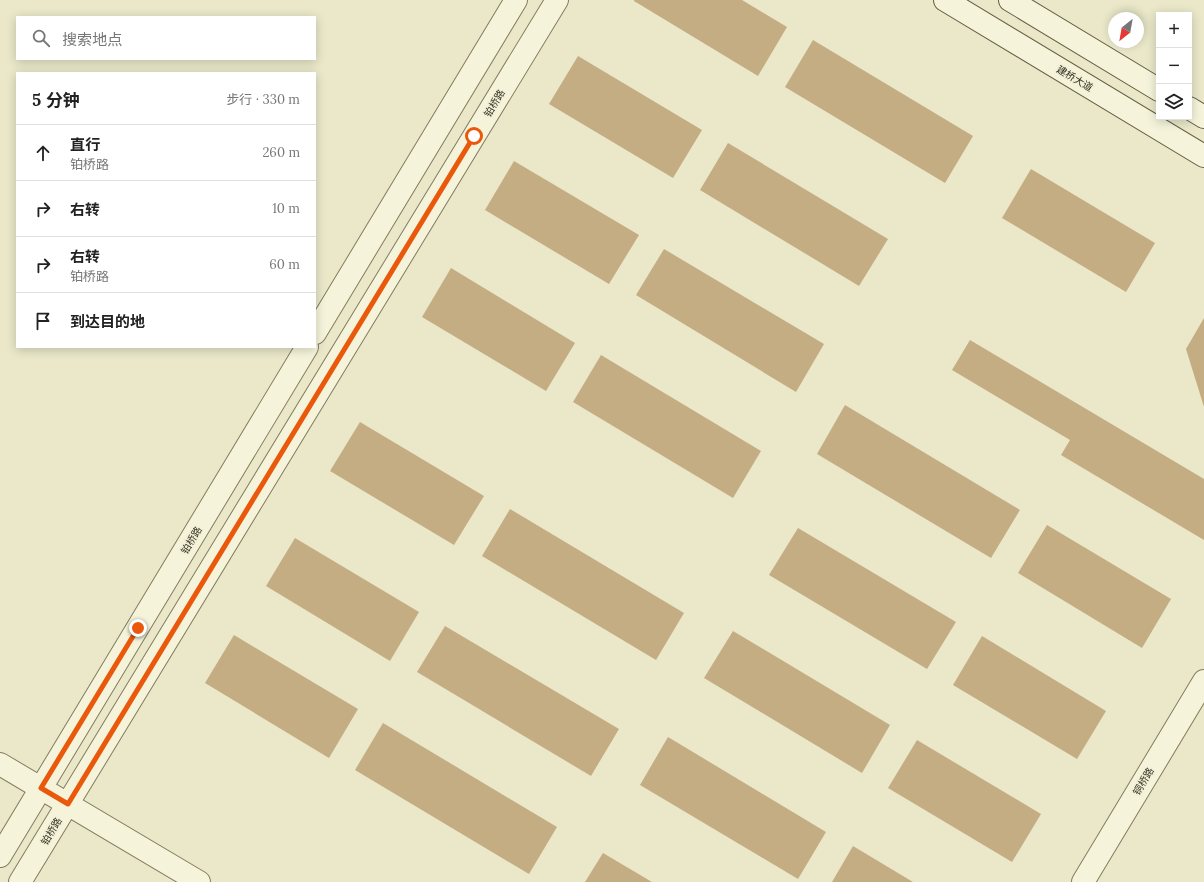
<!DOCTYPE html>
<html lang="zh">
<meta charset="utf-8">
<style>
:root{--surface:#fff;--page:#f2f2f2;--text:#222;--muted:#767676;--line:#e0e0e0}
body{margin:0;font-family:Lora,"Noto Sans SC",serif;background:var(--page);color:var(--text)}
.controls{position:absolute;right:12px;top:12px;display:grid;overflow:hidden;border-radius:0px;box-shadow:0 2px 10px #0003}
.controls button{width:36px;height:36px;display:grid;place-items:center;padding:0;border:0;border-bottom:1px solid var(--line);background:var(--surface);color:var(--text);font:20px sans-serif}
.compass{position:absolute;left:1108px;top:12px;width:36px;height:36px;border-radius:50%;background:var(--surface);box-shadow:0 2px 10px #0003;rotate:211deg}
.stop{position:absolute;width:12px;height:12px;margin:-9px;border:3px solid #ea580c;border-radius:50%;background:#fff}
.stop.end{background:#ea580c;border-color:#fff;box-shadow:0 1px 4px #0008}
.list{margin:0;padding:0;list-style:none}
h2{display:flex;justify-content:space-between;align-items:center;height:52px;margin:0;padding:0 16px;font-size:17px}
h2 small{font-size:13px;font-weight:400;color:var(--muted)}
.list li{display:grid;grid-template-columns:26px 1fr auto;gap:12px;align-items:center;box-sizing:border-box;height:56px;padding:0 16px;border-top:1px solid var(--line)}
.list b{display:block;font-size:15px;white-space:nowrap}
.list p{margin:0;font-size:13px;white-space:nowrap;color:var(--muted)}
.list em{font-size:13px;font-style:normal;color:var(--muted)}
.icon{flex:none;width:22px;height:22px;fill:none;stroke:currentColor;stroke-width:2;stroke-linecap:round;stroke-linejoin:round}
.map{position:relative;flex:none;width:1204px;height:882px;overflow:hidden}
.search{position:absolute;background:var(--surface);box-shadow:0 2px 10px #0003;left:16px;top:16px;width:300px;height:44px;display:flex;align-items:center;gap:10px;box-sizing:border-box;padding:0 14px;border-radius:0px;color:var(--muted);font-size:15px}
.panel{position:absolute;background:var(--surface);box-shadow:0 2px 10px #0003;left:16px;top:72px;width:300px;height:276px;border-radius:0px}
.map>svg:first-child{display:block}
.building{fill:#c4ad83}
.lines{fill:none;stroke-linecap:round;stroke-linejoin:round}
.tertiary-casing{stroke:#847c5f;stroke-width:24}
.secondary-casing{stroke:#665d42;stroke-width:24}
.tertiary{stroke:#f5f4db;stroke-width:22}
.secondary{stroke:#f5f4db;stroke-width:22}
.route{stroke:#ea580c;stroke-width:5}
.labels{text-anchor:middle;stroke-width:3.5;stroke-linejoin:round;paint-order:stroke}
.street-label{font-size:10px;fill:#363021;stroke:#f2f1d7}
</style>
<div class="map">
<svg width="1204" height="882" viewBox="0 0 1204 882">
<rect width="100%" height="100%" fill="#eae8c9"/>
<g class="building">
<path d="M634 0H742L787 27 758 76 634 1Z"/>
<path d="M813 40 973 136 945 183 785 87Z"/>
<path d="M578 56 702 130 673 178 549 104Z"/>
<path d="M728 143 888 239 859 286 700 190Z"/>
<path d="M514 161 639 235 609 284 485 210Z"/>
<path d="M1031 169 1155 243 1126 292 1002 218Z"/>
<path d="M664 249 824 344 796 392 636 295Z"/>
<path d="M451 268 575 343 546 391 422 317Z"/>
<path d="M1204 318V407L1186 349Z"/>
<path d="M970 340 1204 479V540L1061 455 1070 440 952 370Z"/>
<path d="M601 355 761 451 733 498 573 402Z"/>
<path d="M845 405 1020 510 991 558 817 454Z"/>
<path d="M360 422 484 496 454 545 330 471Z"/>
<path d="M510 509 684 613 656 660 482 556Z"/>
<path d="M1047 525 1171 599 1142 648 1018 573Z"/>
<path d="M798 528 956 622 927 669 769 575Z"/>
<path d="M295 538 419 612 390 661 266 586Z"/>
<path d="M445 626 619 729 591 776 417 672Z"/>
<path d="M733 631 890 725 862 773 704 678Z"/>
<path d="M234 635 358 709 329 758 205 683Z"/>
<path d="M982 636 1106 711 1077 759 953 685Z"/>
<path d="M383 723 557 827 529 874 355 770Z"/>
<path d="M668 737 826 832 798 879 640 785Z"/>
<path d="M917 740 1041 814 1012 862 888 788Z"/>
<path d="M853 846 913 882H832Z"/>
<path d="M603 853 652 882H585Z"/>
</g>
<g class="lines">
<g class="tertiary-casing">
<g id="tertiary">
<path d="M315 333 516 0"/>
<path d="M0 764 199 882"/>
<path d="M0 856 307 347"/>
<path d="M20 882 557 0"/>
<path d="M1083 882 1204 681"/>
</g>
</g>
<g class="secondary-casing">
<g id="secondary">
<path d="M945 0 1204 156"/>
<path d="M1010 0 1159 90"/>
<path d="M1189 108 1204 117"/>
</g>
</g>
<use href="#tertiary" class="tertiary"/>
<use href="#secondary" class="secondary"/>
</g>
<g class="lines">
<path class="route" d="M138 628 41 788 68 804 474 136"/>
</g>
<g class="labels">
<g class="street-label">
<text transform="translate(1075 78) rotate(31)" y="4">建桥大道</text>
<text transform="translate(494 103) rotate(-59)" y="4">铂桥路</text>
<text transform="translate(191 540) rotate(-59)" y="4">铂桥路</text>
<text transform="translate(1143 781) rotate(-59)" y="4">铜桥路</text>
<text transform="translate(51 831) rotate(-59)" y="4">铂桥路</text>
</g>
</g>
</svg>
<div class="controls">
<button>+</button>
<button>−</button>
<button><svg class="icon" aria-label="layers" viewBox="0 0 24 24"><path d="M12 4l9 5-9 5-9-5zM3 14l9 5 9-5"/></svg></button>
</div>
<svg class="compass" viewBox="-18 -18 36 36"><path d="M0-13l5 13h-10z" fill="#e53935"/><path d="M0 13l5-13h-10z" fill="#767676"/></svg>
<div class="stop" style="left:474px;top:136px"></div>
<div class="stop end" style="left:138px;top:628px"></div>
<div class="search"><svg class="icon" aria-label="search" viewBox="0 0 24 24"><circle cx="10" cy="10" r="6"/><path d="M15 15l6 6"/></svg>搜索地点</div>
<section class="panel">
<h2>5 分钟<small>步行 · 330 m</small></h2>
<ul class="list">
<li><svg class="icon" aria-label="ahead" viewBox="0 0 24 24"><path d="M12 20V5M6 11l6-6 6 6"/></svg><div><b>直行</b><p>铂桥路</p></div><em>260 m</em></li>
<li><svg class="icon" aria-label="right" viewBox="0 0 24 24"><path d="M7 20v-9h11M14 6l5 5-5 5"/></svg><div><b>右转</b></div><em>10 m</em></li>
<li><svg class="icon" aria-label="right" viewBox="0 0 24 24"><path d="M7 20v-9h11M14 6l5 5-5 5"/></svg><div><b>右转</b><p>铂桥路</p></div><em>60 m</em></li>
<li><svg class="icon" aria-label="arrive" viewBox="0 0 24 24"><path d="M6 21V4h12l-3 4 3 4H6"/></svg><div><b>到达目的地</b></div></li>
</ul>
</section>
</div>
